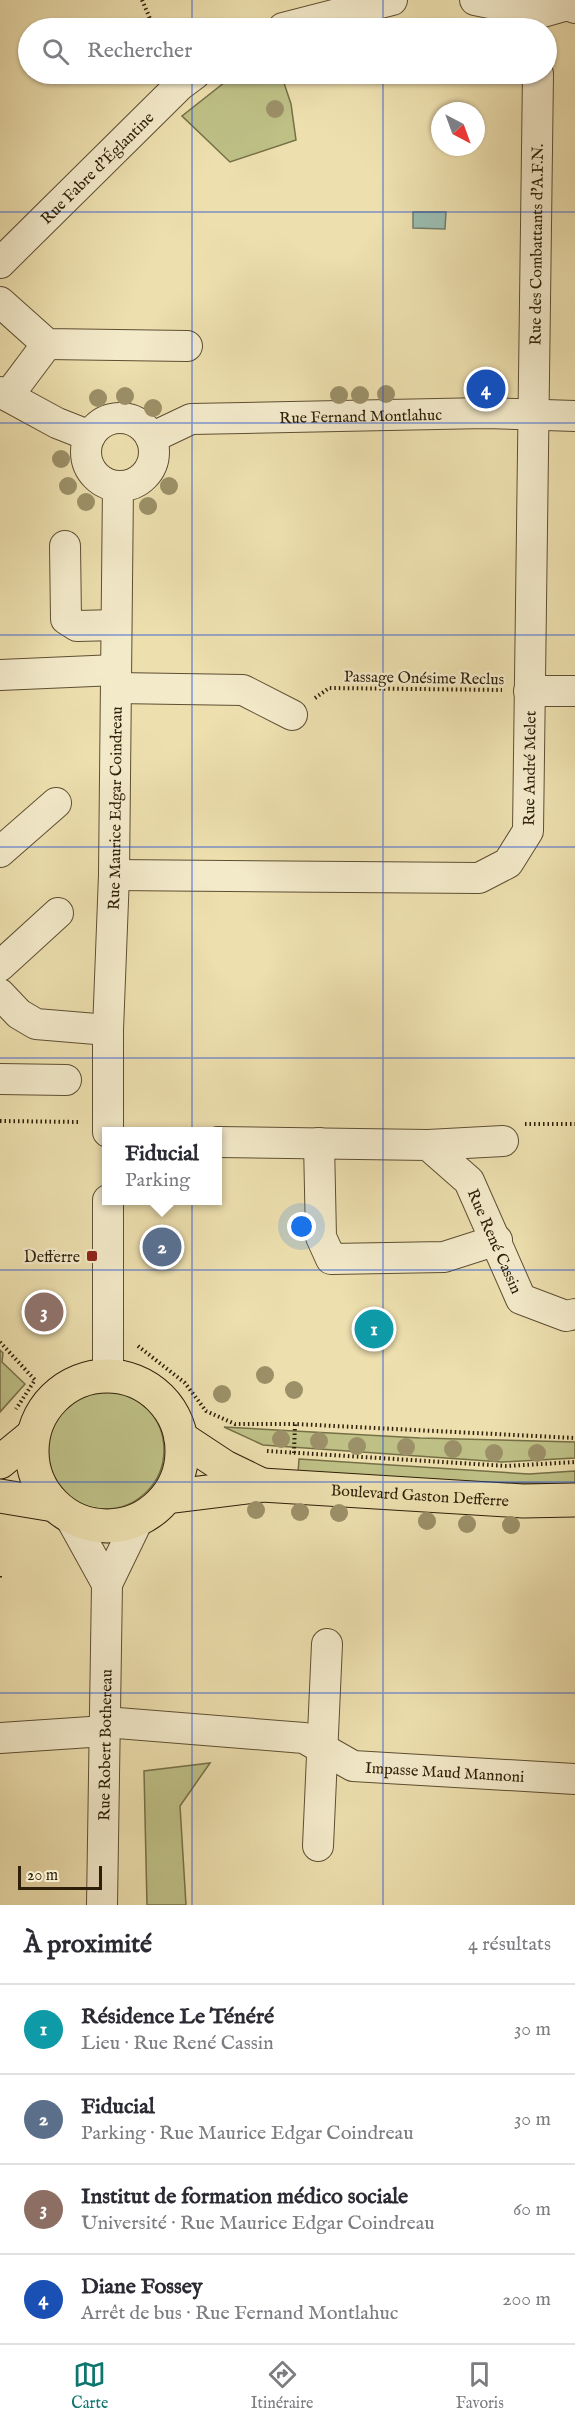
<!DOCTYPE html>
<html lang="fr">
<meta charset="utf-8">
<style>
:root{--surface:#fff;--page:#f7f7f7;--text:#2b2b33;--muted:#7c7c81;--line:#e1e1e2;--accent:#0f766e}
body{margin:0;font-family:"IM FELL English",serif;background:var(--page);color:var(--text)}
.compass{position:absolute;left:431px;top:102px;width:54px;height:54px;border-radius:50%;background:var(--surface);box-shadow:0 2px 4px #0004;rotate:139deg}
.scale{position:absolute;left:18px;bottom:15px;width:84px;box-sizing:border-box;padding-left:6px;border:3px solid #2e1f08;border-top:0;font-size:16px;line-height:21px;white-space:nowrap;color:#2e1f08;-webkit-text-stroke:4px #f3eaca;paint-order:stroke}
.you{position:absolute;left:302px;top:1227px;width:21px;height:21px;margin:-15px;border:4px solid #fff;border-radius:50%;background:#1a73e8;box-shadow:0 0 0 9px #1a73e833}
.badge{display:grid;place-items:center;width:39px;height:39px;border-radius:50%;background:var(--accent);color:#fff;font-size:20px;font-weight:700}
.pin{position:absolute;translate:-50% -50%;border:3px solid #fff;box-shadow:0 2px 6px #0006}
.popup{position:absolute;left:102px;top:1127px;width:120px;height:78px;box-sizing:border-box;display:grid;place-content:center;border-radius:0px;background:var(--surface);filter:drop-shadow(0 2px 4px #0005);font-size:20px;white-space:nowrap;color:var(--muted)}
.popup b{font-size:22px;color:var(--text)}
.popup::after{content:'';position:absolute;left:50%;top:100%;margin-left:-12px;border:12px solid transparent;border-top-color:var(--surface)}
.list{margin:0;padding:0;list-style:none}
h2{display:flex;justify-content:space-between;align-items:center;height:78px;margin:0;padding:0 24px;font-size:26px}
h2 small{font-size:20px;font-weight:400;color:var(--muted)}
.list li{display:grid;grid-template-columns:39px 1fr auto;gap:18px;align-items:center;box-sizing:border-box;height:90px;padding:0 24px;border-top:2px solid var(--line)}
.list b{display:block;font-size:22px;white-space:nowrap}
.list p{margin:0;font-size:20px;white-space:nowrap;color:var(--muted)}
.list em{font-size:20px;font-style:normal;color:var(--muted)}
.icon{flex:none;width:33px;height:33px;fill:none;stroke:currentColor;stroke-width:2;stroke-linecap:round;stroke-linejoin:round}
.map{position:relative;flex:none;width:575px;height:1905px;overflow:hidden}
.search{position:absolute;background:var(--surface);box-shadow:0 2px 4px #0004;left:18px;right:18px;top:18px;height:66px;display:flex;align-items:center;gap:15px;box-sizing:border-box;padding:0 21px;border-radius:33px;color:var(--muted);font-size:22px}
.sheet{height:438px;background:var(--surface)}
nav{display:flex;justify-content:space-around;align-items:center;box-sizing:border-box;height:84px;border-top:2px solid var(--line);background:var(--surface);font-size:16px;color:var(--muted)}
nav a{display:grid;justify-items:center;gap:3px}
nav .on{color:var(--accent)}
.map>svg:first-child{display:block}
.green{fill:#bec086;stroke:#767047;stroke-width:1.5}
.water{fill:#9abcaf;stroke:#6f7d6c;stroke-width:1.5}
.lines{fill:none;stroke-linecap:round;stroke-linejoin:round}
.minor-casing{stroke:#5e4f32;stroke-width:32}
.major-casing{stroke:#2e1f08;stroke-width:35}
.path{stroke:#2e1f08;stroke-width:4;stroke-dasharray:1.5 3;stroke-linecap:butt}
.minor{stroke:#f3eaca;stroke-width:30}
.major{stroke:#eddfae;stroke-width:33}
.tree{fill:#9c9068}
.grid{fill:none;stroke:#1d4ed8;stroke-width:1.5;stroke-opacity:0.55}
.poi-dot{fill:#8f2418;stroke:#f3eaca;stroke-width:2}
.labels{text-anchor:middle;stroke-width:4.5;stroke-linejoin:round;paint-order:stroke}
.street-label{font-size:16px;fill:#2e1f08;stroke:#f3eaca}
.poi-label{font-size:16px;fill:#2e1f08;stroke:#f3eaca;text-anchor:end}
</style>
<div class="map">
<svg width="575" height="1905" viewBox="0 0 575 1905">
<rect width="100%" height="100%" fill="#eddfae"/>
<filter id="stains"><feTurbulence type="fractalNoise" baseFrequency=".00333" numOctaves="4"/><feColorMatrix values="0 0 0 0 .2 0 0 0 0 .09 0 0 0 0 .02 0 0 0 .5 -.17"/></filter>
<radialGradient id="worn" r=".72"><stop offset=".6" stop-color="#630" stop-opacity="0"/><stop offset="1" stop-color="#630" stop-opacity=".3"/></radialGradient>
<g class="green">
<path d="M244 74H281L291 104 296 140 230 162 182 116 229 79Z"/>
<path d="M0 1350 3 1353 2 1362 25 1384 0 1412Z"/>
<circle cx="105" cy="1450" r="59"/>
<path d="M224 1427 420 1438 575 1442V1458L502 1462 263 1445Z"/>
<path d="M299 1459 529 1474 575 1471V1484L410 1481 298 1473Z"/>
<path d="M210 1763 180 1806 186 1905H147L144 1771Z"/>
</g>
<path class="water" d="M413 212H446L445 229 413 228Z"/>
<g class="lines">
<g class="minor-casing">
<g id="minor">
<path d="M475 0 539 13 567 5 575 8"/>
<path d="M283 28 392 0"/>
<path id="s1" d="M0 263 179 86 195 74"/>
<path d="M0 302 47 344 187 346"/>
<path d="M0 392 57 423 90 436"/>
<path d="M8 396 47 344"/>
<circle cx="120" cy="452" r="34"/>
<path id="s2" d="M151 438 191 419 486 413 575 416"/>
<path d="M65 546 66 619 77 626 116 625"/>
<path d="M0 675 116 670"/>
<path d="M117 688 243 690 292 715"/>
<path d="M529 691H575"/>
<path d="M0 852 56 803"/>
<path id="s3" d="M114 875 479 878 508 863 528 831 538 74"/>
<path d="M0 966 58 913"/>
<path d="M0 994 19 1014 36 1024 108 1030"/>
<path d="M0 1079 66 1080"/>
<path id="s4" d="M108 1132V1030L114 875 118 486"/>
<path id="s5" d="M218 1142 428 1145 469 1181 521 1299 566 1316 575 1314"/>
<path d="M319 1143 321 1237 331 1259 444 1257 497 1240"/>
<path d="M428 1145 503 1141"/>
<path d="M108 1375V1200"/>
<path d="M70 1517 107 1584"/>
<path id="s6" d="M105 1722 304 1738 353 1766 575 1779"/>
<path d="M0 1738 105 1731"/>
<path d="M318 1846 327 1644"/>
<path id="s7" d="M102 1905 107 1584 138 1520"/>
</g>
</g>
<g class="major-casing">
<g id="major">
<circle cx="107" cy="1451" r="75"/>
<path d="M181 1438 225 1467 262 1485"/>
<path d="M0 1462 33 1435"/>
<path d="M0 1496 54 1505"/>
<path id="s8" d="M167 1497 262 1485 523 1501 575 1500"/>
</g>
</g>
<g class="path">
<path d="M142 0 154 28"/>
<path d="M315 698 329 688 502 690"/>
<path d="M0 1121 80 1122"/>
<path d="M525 1124H575"/>
<path d="M0 1342 35 1380 16 1409"/>
<path d="M138 1346 185 1383 206 1411 235 1424H295L575 1438"/>
<path d="M267 1451 507 1466 575 1462"/>
<path d="M294 1453 295 1424"/>
<path d="M0 1576V1578"/>
</g>
<use href="#minor" class="minor"/>
<use href="#major" class="major"/>
</g>
<g class="tree">
<circle cx="275" cy="109" r="9"/>
<circle cx="386" cy="394" r="9"/>
<circle cx="339" cy="395" r="9"/>
<circle cx="360" cy="395" r="9"/>
<circle cx="125" cy="396" r="9"/>
<circle cx="98" cy="398" r="9"/>
<circle cx="153" cy="408" r="9"/>
<circle cx="61" cy="459" r="9"/>
<circle cx="68" cy="486" r="9"/>
<circle cx="169" cy="486" r="9"/>
<circle cx="86" cy="502" r="9"/>
<circle cx="148" cy="506" r="9"/>
<circle cx="265" cy="1375" r="9"/>
<circle cx="294" cy="1390" r="9"/>
<circle cx="222" cy="1394" r="9"/>
<circle cx="281" cy="1439" r="9"/>
<circle cx="319" cy="1441" r="9"/>
<circle cx="357" cy="1446" r="9"/>
<circle cx="406" cy="1447" r="9"/>
<circle cx="453" cy="1449" r="9"/>
<circle cx="494" cy="1453" r="9"/>
<circle cx="537" cy="1453" r="9"/>
<circle cx="256" cy="1510" r="9"/>
<circle cx="300" cy="1512" r="9"/>
<circle cx="339" cy="1513" r="9"/>
<circle cx="427" cy="1521" r="9"/>
<circle cx="467" cy="1524" r="9"/>
<circle cx="511" cy="1525" r="9"/>
</g>
<path class="grid" d="M192 0V28M383 0V28M192 74V1905M383 74V1905M0 212H575M0 423H575M0 635H575M0 847H575M0 1058H575M0 1270H575M0 1482H575M0 1693H575"/>
<rect class="poi-dot" x="86" y="1250" width="12" height="12" rx="3"/>
<g class="labels">
<g class="street-label">
<text dy="6" stroke="none"><textPath href="#s1" startOffset="136">Rue Fabre d'Églantine</textPath></text>
<text dy="6" stroke="none"><textPath href="#s3" startOffset="1022">Rue des Combattants d'A.F.N.</textPath></text>
<text dy="6" stroke="none"><textPath href="#s2" startOffset="214">Rue Fernand Montlahuc</textPath></text>
<text transform="translate(424 677) rotate(1)" y="6">Passage Onésime Reclus</text>
<text dy="6" stroke="none"><textPath href="#s3" startOffset="498">Rue André Melet</textPath></text>
<text dy="6" stroke="none"><textPath href="#s4" startOffset="324">Rue Maurice Edgar Coindreau</textPath></text>
<text dy="6" stroke="none"><textPath href="#s5" startOffset="330">Rue René Cassin</textPath></text>
<text dy="6" stroke="none"><textPath href="#s8" startOffset="254">Boulevard Gaston Defferre</textPath></text>
<text dy="6" stroke="none"><textPath href="#s7" startOffset="160">Rue Robert Bothereau</textPath></text>
<text dy="6" stroke="none"><textPath href="#s6" startOffset="348">Impasse Maud Mannoni</textPath></text>
</g>
<g class="poi-label">
<text x="80" y="1262">Defferre</text>
</g>
</g>
<rect width="100%" height="100%" filter="url(#stains)"/>
<rect width="100%" height="100%" fill="url(#worn)"/>
</svg>
<svg class="compass" viewBox="-18 -18 36 36"><path d="M0-13l5 13h-10z" fill="#e53935"/><path d="M0 13l5-13h-10z" fill="#7c7c81"/></svg>
<div class="scale">20 m</div>
<div class="you"></div>
<div class="pin badge" style="left:374px;top:1329px;background:#0f9aa8">1</div>
<div class="pin badge" style="left:162px;top:1247px;background:#5c6f8a">2</div>
<div class="popup"><b>Fiducial</b>Parking</div>
<div class="pin badge" style="left:44px;top:1312px;background:#8d6e63">3</div>
<div class="pin badge" style="left:486px;top:389px;background:#1a4fb4">4</div>
<div class="search"><svg class="icon" aria-label="search" viewBox="0 0 24 24"><circle cx="10" cy="10" r="6"/><path d="M15 15l6 6"/></svg>Rechercher</div>
</div>
<section class="sheet">
<h2>À proximité<small>4 résultats</small></h2>
<ul class="list">
<li><span class="badge" style="background:#0f9aa8">1</span><div><b>Résidence Le Ténéré</b><p>Lieu · Rue René Cassin</p></div><em>30 m</em></li>
<li><span class="badge" style="background:#5c6f8a">2</span><div><b>Fiducial</b><p>Parking · Rue Maurice Edgar Coindreau</p></div><em>30 m</em></li>
<li><span class="badge" style="background:#8d6e63">3</span><div><b>Institut de formation médico sociale</b><p>Université · Rue Maurice Edgar Coindreau</p></div><em>60 m</em></li>
<li><span class="badge" style="background:#1a4fb4">4</span><div><b>Diane Fossey</b><p>Arrêt de bus · Rue Fernand Montlahuc</p></div><em>200 m</em></li>
</ul>
</section>
<nav>
<a class="on"><svg class="icon" aria-label="map" viewBox="0 0 24 24"><path d="M3 6l6-2 6 2 6-2v14l-6 2-6-2-6 2zM9 4v14M15 6v14"/></svg>Carte</a>
<a><svg class="icon" aria-label="directions" viewBox="0 0 24 24"><path d="M12 3l9 9-9 9-9-9zM9 14v-3h6M13 9l2 2-2 2"/></svg>Itinéraire</a>
<a><svg class="icon" aria-label="saved" viewBox="0 0 24 24"><path d="M7 4h10v16l-5-4-5 4z"/></svg>Favoris</a>
</nav>
